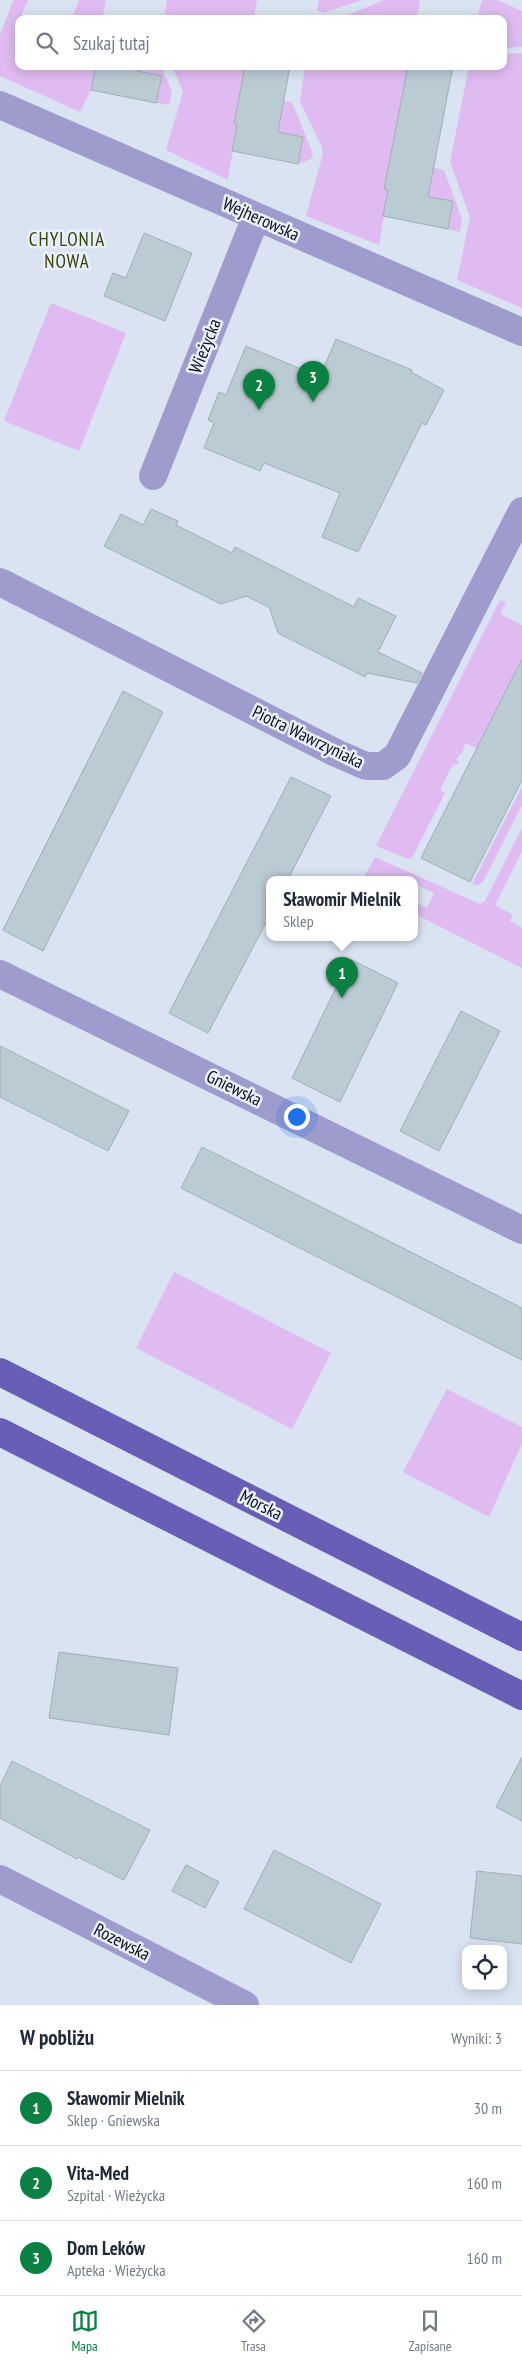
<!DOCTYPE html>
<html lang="pl">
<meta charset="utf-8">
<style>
:root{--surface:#fff;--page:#f6f6f7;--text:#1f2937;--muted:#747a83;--line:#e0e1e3;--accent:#0b8043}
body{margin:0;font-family:"PT Sans Narrow",sans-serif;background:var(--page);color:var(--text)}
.controls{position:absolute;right:15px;bottom:15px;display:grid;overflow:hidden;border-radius:10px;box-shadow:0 2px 12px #0003}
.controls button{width:45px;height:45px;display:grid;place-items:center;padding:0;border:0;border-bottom:1px solid var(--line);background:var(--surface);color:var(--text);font:25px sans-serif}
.you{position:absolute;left:296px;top:1116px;width:18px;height:18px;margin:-12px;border:4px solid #fff;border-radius:50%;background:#1a73e8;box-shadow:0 0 0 8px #1a73e833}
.badge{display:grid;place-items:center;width:32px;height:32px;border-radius:50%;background:var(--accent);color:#fff;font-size:16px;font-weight:700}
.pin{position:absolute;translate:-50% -41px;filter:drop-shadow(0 1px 2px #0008)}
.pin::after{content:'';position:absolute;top:26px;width:18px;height:15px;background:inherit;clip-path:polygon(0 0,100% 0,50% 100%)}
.popup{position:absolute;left:266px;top:876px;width:152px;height:65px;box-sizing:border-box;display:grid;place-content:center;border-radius:10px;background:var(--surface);filter:drop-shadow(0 1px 4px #0005);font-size:16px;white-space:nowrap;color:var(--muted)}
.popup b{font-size:19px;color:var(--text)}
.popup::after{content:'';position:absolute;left:50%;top:100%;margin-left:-10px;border:10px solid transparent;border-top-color:var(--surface)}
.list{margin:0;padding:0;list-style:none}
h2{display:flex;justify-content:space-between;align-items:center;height:65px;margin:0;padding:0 20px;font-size:21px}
h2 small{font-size:16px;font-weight:400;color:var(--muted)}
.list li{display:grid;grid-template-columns:32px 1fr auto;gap:15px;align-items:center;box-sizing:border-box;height:75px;padding:0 20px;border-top:1px solid var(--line)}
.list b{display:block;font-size:19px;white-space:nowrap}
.list p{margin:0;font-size:16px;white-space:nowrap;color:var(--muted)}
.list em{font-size:16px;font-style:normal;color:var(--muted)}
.icon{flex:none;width:28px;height:28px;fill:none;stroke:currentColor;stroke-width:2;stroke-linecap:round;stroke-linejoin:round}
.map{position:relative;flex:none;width:522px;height:2005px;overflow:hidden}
.search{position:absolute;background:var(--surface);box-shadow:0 2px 12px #0003;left:15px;right:15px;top:15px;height:55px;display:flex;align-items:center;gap:12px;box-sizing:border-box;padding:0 18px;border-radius:10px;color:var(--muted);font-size:19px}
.sheet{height:290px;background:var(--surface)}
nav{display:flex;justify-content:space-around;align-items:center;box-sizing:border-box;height:70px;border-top:1px solid var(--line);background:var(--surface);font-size:14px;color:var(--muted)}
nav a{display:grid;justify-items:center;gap:2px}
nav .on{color:var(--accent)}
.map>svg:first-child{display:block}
.green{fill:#dfbbf1}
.building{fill:#bbcbd3;stroke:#9faeb6}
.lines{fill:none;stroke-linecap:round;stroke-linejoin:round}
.minor{stroke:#9e9ccd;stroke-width:28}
.primary{stroke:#685eb5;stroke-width:28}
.labels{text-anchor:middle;stroke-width:5;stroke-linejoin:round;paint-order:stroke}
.street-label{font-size:18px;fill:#0d1015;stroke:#e8f1fe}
.neighbourhood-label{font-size:19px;letter-spacing:1px;fill:#394306;stroke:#e8f1fe}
</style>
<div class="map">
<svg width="522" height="2005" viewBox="0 0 522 2005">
<rect width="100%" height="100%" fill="#dae3f1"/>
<g class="green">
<path d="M13 0H28L22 14 23 19H19V66H96L92 87 80 112 0 76V35Z"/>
<path d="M79 0H106L102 19H72Z"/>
<path d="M167 0H257L254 19H164Z"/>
<path d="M319 0H362L323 13 317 10Z"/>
<path d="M384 0H420L417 19H338Z"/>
<path d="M482 0H497L522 11V47L503 48V19H477Z"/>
<path d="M522 53V308L457 280 470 217 450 162 469 66H503V54Z"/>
<path d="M138 66H161L172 92 169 105 156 103 162 76 137 71Z"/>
<path d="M172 66H245L234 123 237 125 228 180 166 150 183 92Z"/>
<path d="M305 66H408L384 189 388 190 379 245 306 216 323 153 322 147 300 102Z"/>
<path d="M284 101 292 102 313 154 311 159 298 164 303 137 278 132Z"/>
<path d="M434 168 444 170 462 219 460 232 448 229 453 202 428 197Z"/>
<path d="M51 303 126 333 79 451 4 421Z"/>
<path d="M500 600 506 602 500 614 522 625V659L477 748 465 743 462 754H460L456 760 459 762 457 765 453 764 440 790 445 793 412 858 408 859 376 846Z"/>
<path d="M522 787V805L483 882 478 885 472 884Z"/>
<path d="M522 828V851L495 905 513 915 510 921 522 928V968L415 914V902L427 908 434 893 415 884 414 879 401 877 399 879H363L375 857 480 904 485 901Z"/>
<path d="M174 1272 331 1353 292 1429 136 1348Z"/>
<path d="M447 1389 522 1427V1443L489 1517 403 1472Z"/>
</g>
<g class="building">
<path d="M96 66H138L137 71 162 76 156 103 91 90Z"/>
<path d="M245 66H290L278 132 303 137 298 164 232 151 237 125 234 124Z"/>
<path d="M408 66H453L428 197 453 201 448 229 383 216 388 190 384 189Z"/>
<path d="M144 233 192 253 165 321 104 296 113 273 126 278Z"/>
<path d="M336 339 412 370 411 372 444 390 426 425 422 423 358 552 322 537 340 493 264 463 260 471 204 448 214 423 208 420 219 392 226 395 246 346 320 377Z"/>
<path d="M151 509 178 521 176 525 232 553 235 547 354 607 358 598 396 616 378 652 422 673 417 683 367 673 365 677 278 633 269 607 246 596 221 604 104 546 121 514 143 525Z"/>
<path d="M522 659V780L470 882 421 858Z"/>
<path d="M123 691 163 712 43 951 3 930Z"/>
<path d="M291 777 331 796 288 879H270V915L208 1033 169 1013Z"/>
<path d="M350 959 398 983 340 1102 292 1078Z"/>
<path d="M461 1011 500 1031 439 1151 400 1131Z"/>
<path d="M0 1046 129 1111 108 1151 0 1097Z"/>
<path d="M202 1147 522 1308V1360L181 1188Z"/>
<path d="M59 1652 178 1668 169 1735 49 1718Z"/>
<path d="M522 1757V1821L496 1807Z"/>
<path d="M12 1761 150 1830 124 1880 78 1857 77 1859 0 1818V1786Z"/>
<path d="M274 1850 381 1904 351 1963 244 1909Z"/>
<path d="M186 1865 219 1882 205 1908 172 1891Z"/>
<path d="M477 1871 522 1876V1944L470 1938Z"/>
</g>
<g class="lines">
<g class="minor">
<path d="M0 105 522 332"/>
<path d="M153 476 256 217"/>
<path d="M0 582 336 753 366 766H383L397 756 522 511"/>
<path d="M0 974 522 1230"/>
<path d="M0 1879 245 2005"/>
</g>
<g class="primary">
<path d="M0 1372 522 1637"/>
<path d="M0 1432 522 1696"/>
</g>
</g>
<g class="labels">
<g class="street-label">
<text transform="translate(261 219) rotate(24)" y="6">Wejherowska</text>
<text transform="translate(205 346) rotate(-68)" y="6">Wieżycka</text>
<text transform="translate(308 737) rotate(26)" y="6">Piotra Wawrzyniaka</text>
<text transform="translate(234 1088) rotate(26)" y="6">Gniewska</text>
<text transform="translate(261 1505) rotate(27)" y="6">Morska</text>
<text transform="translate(122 1942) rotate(27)" y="6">Rozewska</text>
</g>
<g class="neighbourhood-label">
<text x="67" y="246">CHYLONIA<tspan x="67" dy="22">NOWA</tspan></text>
</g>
</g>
</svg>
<div class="controls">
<button><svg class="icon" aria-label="locate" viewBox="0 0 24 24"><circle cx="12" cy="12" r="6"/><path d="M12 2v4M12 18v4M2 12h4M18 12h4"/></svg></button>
</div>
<div class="you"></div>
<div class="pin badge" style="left:342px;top:998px">1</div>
<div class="popup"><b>Sławomir Mielnik</b>Sklep</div>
<div class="pin badge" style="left:259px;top:410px">2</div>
<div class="pin badge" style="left:313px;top:402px">3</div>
<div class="search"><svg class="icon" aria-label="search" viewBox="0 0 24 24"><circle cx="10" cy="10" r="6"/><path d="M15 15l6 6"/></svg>Szukaj tutaj</div>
</div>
<section class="sheet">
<h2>W pobliżu<small>Wyniki: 3</small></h2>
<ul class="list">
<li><span class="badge">1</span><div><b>Sławomir Mielnik</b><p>Sklep · Gniewska</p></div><em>30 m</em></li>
<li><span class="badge">2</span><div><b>Vita-Med</b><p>Szpital · Wieżycka</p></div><em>160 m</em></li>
<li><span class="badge">3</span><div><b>Dom Leków</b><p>Apteka · Wieżycka</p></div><em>160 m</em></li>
</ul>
</section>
<nav>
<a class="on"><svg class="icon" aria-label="map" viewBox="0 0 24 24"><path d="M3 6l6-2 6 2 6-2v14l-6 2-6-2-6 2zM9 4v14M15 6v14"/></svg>Mapa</a>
<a><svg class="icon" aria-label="directions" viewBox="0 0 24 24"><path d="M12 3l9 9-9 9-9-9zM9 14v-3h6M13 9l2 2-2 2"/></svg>Trasa</a>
<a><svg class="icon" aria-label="saved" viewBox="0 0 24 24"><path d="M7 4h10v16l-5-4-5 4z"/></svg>Zapisane</a>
</nav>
